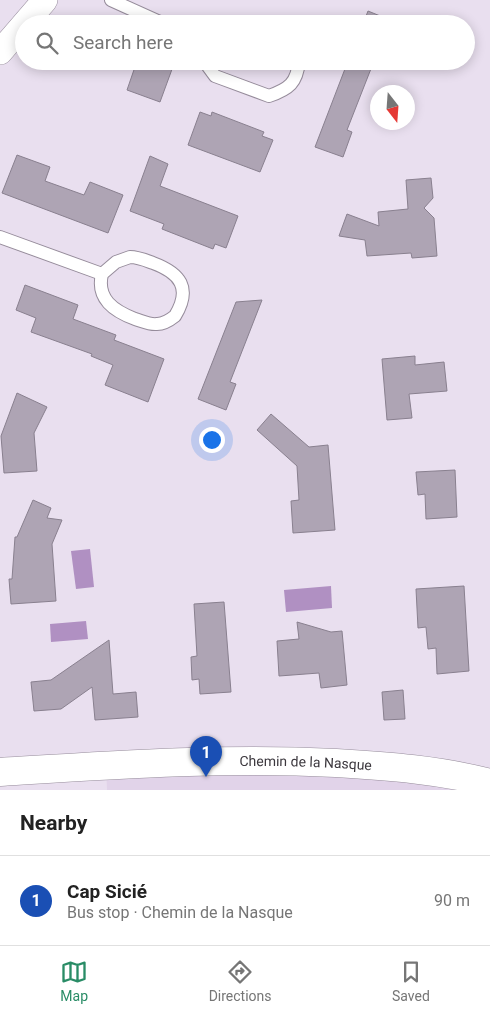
<!DOCTYPE html>
<meta charset="utf-8">
<style>
:root{--surface:#fff;--page:#f6f6f6;--text:#222;--muted:#767676;--line:#e0e0e0;--accent:#298c66}
body{margin:0;font-family:Roboto,sans-serif;background:var(--page);color:var(--text)}
.compass{position:absolute;left:370px;top:85px;width:45px;height:45px;border-radius:50%;background:var(--surface);box-shadow:0 2px 12px #0003;rotate:163deg}
.you{position:absolute;left:211px;top:439px;width:18px;height:18px;margin:-12px;border:4px solid #fff;border-radius:50%;background:#1a73e8;box-shadow:0 0 0 8px #1a73e833}
.badge{display:grid;place-items:center;width:32px;height:32px;border-radius:50%;background:var(--accent);color:#fff;font-size:16px;font-weight:700}
.pin{position:absolute;translate:-50% -41px;filter:drop-shadow(0 1px 2px #0008)}
.pin::after{content:'';position:absolute;top:26px;width:18px;height:15px;background:inherit;clip-path:polygon(0 0,100% 0,50% 100%)}
.list{margin:0;padding:0;list-style:none}
h2{display:flex;justify-content:space-between;align-items:center;height:65px;margin:0;padding:0 20px;font-size:21px}
h2 small{font-size:16px;font-weight:400;color:var(--muted)}
.list li{display:grid;grid-template-columns:32px 1fr auto;gap:15px;align-items:center;box-sizing:border-box;height:90px;padding:0 20px;border-top:1px solid var(--line)}
.list b{display:block;font-size:19px;white-space:nowrap}
.list p{margin:0;font-size:16px;white-space:nowrap;color:var(--muted)}
.list em{font-size:16px;font-style:normal;color:var(--muted)}
.icon{flex:none;width:28px;height:28px;fill:none;stroke:currentColor;stroke-width:2;stroke-linecap:round;stroke-linejoin:round}
.map{position:relative;flex:none;width:490px;height:790px;overflow:hidden}
.search{position:absolute;background:var(--surface);box-shadow:0 2px 12px #0003;left:15px;right:15px;top:15px;height:55px;display:flex;align-items:center;gap:12px;box-sizing:border-box;padding:0 18px;border-radius:28px;color:var(--muted);font-size:19px}
.sheet{height:155px;background:var(--surface)}
nav{display:flex;justify-content:space-around;align-items:center;box-sizing:border-box;height:70px;border-top:1px solid var(--line);background:var(--surface);font-size:14px;color:var(--muted)}
nav a{display:grid;justify-items:center;gap:2px}
nav .on{color:var(--accent)}
.map>svg:first-child{display:block}
.built{fill:#e1d3e9}
.water{fill:#b090c2}
.building{fill:#aea4b4;stroke:#89808f}
.lines{fill:none;stroke-linecap:round;stroke-linejoin:round}
.service-casing{stroke:#968c9b;stroke-width:14}
.minor-casing{stroke:#968c9b;stroke-width:26}
.tertiary-casing{stroke:#968c9b;stroke-width:29}
.service{stroke:#fff;stroke-width:12}
.minor{stroke:#fff;stroke-width:25}
.tertiary{stroke:#fff;stroke-width:28}
.labels{text-anchor:middle;stroke-width:5;stroke-linejoin:round;paint-order:stroke}
.street-label{font-size:14px;fill:#3c383e;stroke:#f6ecfc}
</style>
<div class="map">
<svg width="490" height="790" viewBox="0 0 490 790">
<rect width="100%" height="100%" fill="#e9dfef"/>
<path class="built" d="M199 761 490 790H107L106 766Z"/>
<g class="water">
<path d="M90 549 94 587 76 589 71 551Z"/>
<path d="M331 586 332 608 286 612 284 590Z"/>
<path d="M86 621 88 639 51 642 50 624Z"/>
</g>
<g class="building">
<path d="M368 11 390 20 388 24H363Z"/>
<path d="M137 61H175L160 102 127 90Z"/>
<path d="M348 61H374L347 130 352 132 343 157 315 147Z"/>
<path d="M200 112 211 116 212 112 264 132 262 136 273 140 260 172 188 145Z"/>
<path d="M17 155 50 167 45 181 84 195 90 182 123 195 108 233 2 193Z"/>
<path d="M150 156 168 164 160 186 238 216 226 248 215 244 213 249 162 229 164 224 130 211Z"/>
<path d="M431 178 433 198 424 208 434 218 437 256 412 258 411 253 367 256 365 240 339 236 347 214 379 226 378 212 408 209 406 180Z"/>
<path d="M25 285 78 305 73 319 116 335 114 340 164 359 148 402 105 385 113 365 91 356 92 354 31 332 36 318 16 310Z"/>
<path d="M262 300 230 382 236 384 226 410 198 399 236 302Z"/>
<path d="M415 356V365L444 362 447 391 409 394 412 418 387 420 382 359Z"/>
<path d="M17 393 47 407 34 433 37 471 4 473 1 436Z"/>
<path d="M271 414 309 447 328 445 335 530 293 533 291 501 299 500 297 466 257 430Z"/>
<path d="M455 470 457 517 426 519 425 494 418 495 416 472Z"/>
<path d="M33 500 51 508 47 518 62 520 52 544 56 601 11 604 9 579H12L15 537H17Z"/>
<path d="M464 586 469 671 437 674 436 648 428 649 426 627 418 628 416 589Z"/>
<path d="M224 602 231 692 200 694 199 679 192 680 191 657 197 656 194 604Z"/>
<path d="M297 622 331 632 342 631 347 685 321 688 319 673 279 676 277 641 299 639Z"/>
<path d="M109 640 113 694 136 692 138 717 95 720 92 687 61 709 34 711 31 682 51 680Z"/>
<path d="M403 690 405 719 384 720 382 692Z"/>
</g>
<g class="lines">
<g class="service-casing">
<g id="service">
<path d="M111 0 164 24"/>
<path d="M204 61 215 76 269 96C289 89 297 83 299 61"/>
<path d="M0 237 102 274"/>
<path d="M130 257C138 257 145 260 153 263 180 273 192 288 175 316 170 320 164 324 157 324 150 325 142 321 135 319 114 311 96 299 102 274L116 262Z"/>
</g>
</g>
<g class="minor-casing">
<path id="minor" d="M0 52 45 0"/>
</g>
<g class="tertiary-casing">
<g id="tertiary">
<path id="s1" d="M0 772C112 765 224 757 336 763 388 766 440 770 490 783"/>
</g>
</g>
<use href="#service" class="service"/>
<use href="#minor" class="minor"/>
<use href="#tertiary" class="tertiary"/>
</g>
<g class="labels">
<g class="street-label">
<text dy="5" stroke="none"><textPath href="#s1" startOffset="306">Chemin de la Nasque</textPath></text>
</g>
</g>
</svg>
<svg class="compass" viewBox="-18 -18 36 36"><path d="M0-13l5 13h-10z" fill="#e53935"/><path d="M0 13l5-13h-10z" fill="#767676"/></svg>
<div class="you"></div>
<div class="pin badge" style="left:206px;top:777px;background:#1a4fb4">1</div>
<div class="search"><svg class="icon" aria-label="search" viewBox="0 0 24 24"><circle cx="10" cy="10" r="6"/><path d="M15 15l6 6"/></svg>Search here</div>
</div>
<section class="sheet">
<h2>Nearby<small></small></h2>
<ul class="list">
<li><span class="badge" style="background:#1a4fb4">1</span><div><b>Cap Sicié</b><p>Bus stop · Chemin de la Nasque</p></div><em>90 m</em></li>
</ul>
</section>
<nav>
<a class="on"><svg class="icon" aria-label="map" viewBox="0 0 24 24"><path d="M3 6l6-2 6 2 6-2v14l-6 2-6-2-6 2zM9 4v14M15 6v14"/></svg>Map</a>
<a><svg class="icon" aria-label="directions" viewBox="0 0 24 24"><path d="M12 3l9 9-9 9-9-9zM9 14v-3h6M13 9l2 2-2 2"/></svg>Directions</a>
<a><svg class="icon" aria-label="saved" viewBox="0 0 24 24"><path d="M7 4h10v16l-5-4-5 4z"/></svg>Saved</a>
</nav>
